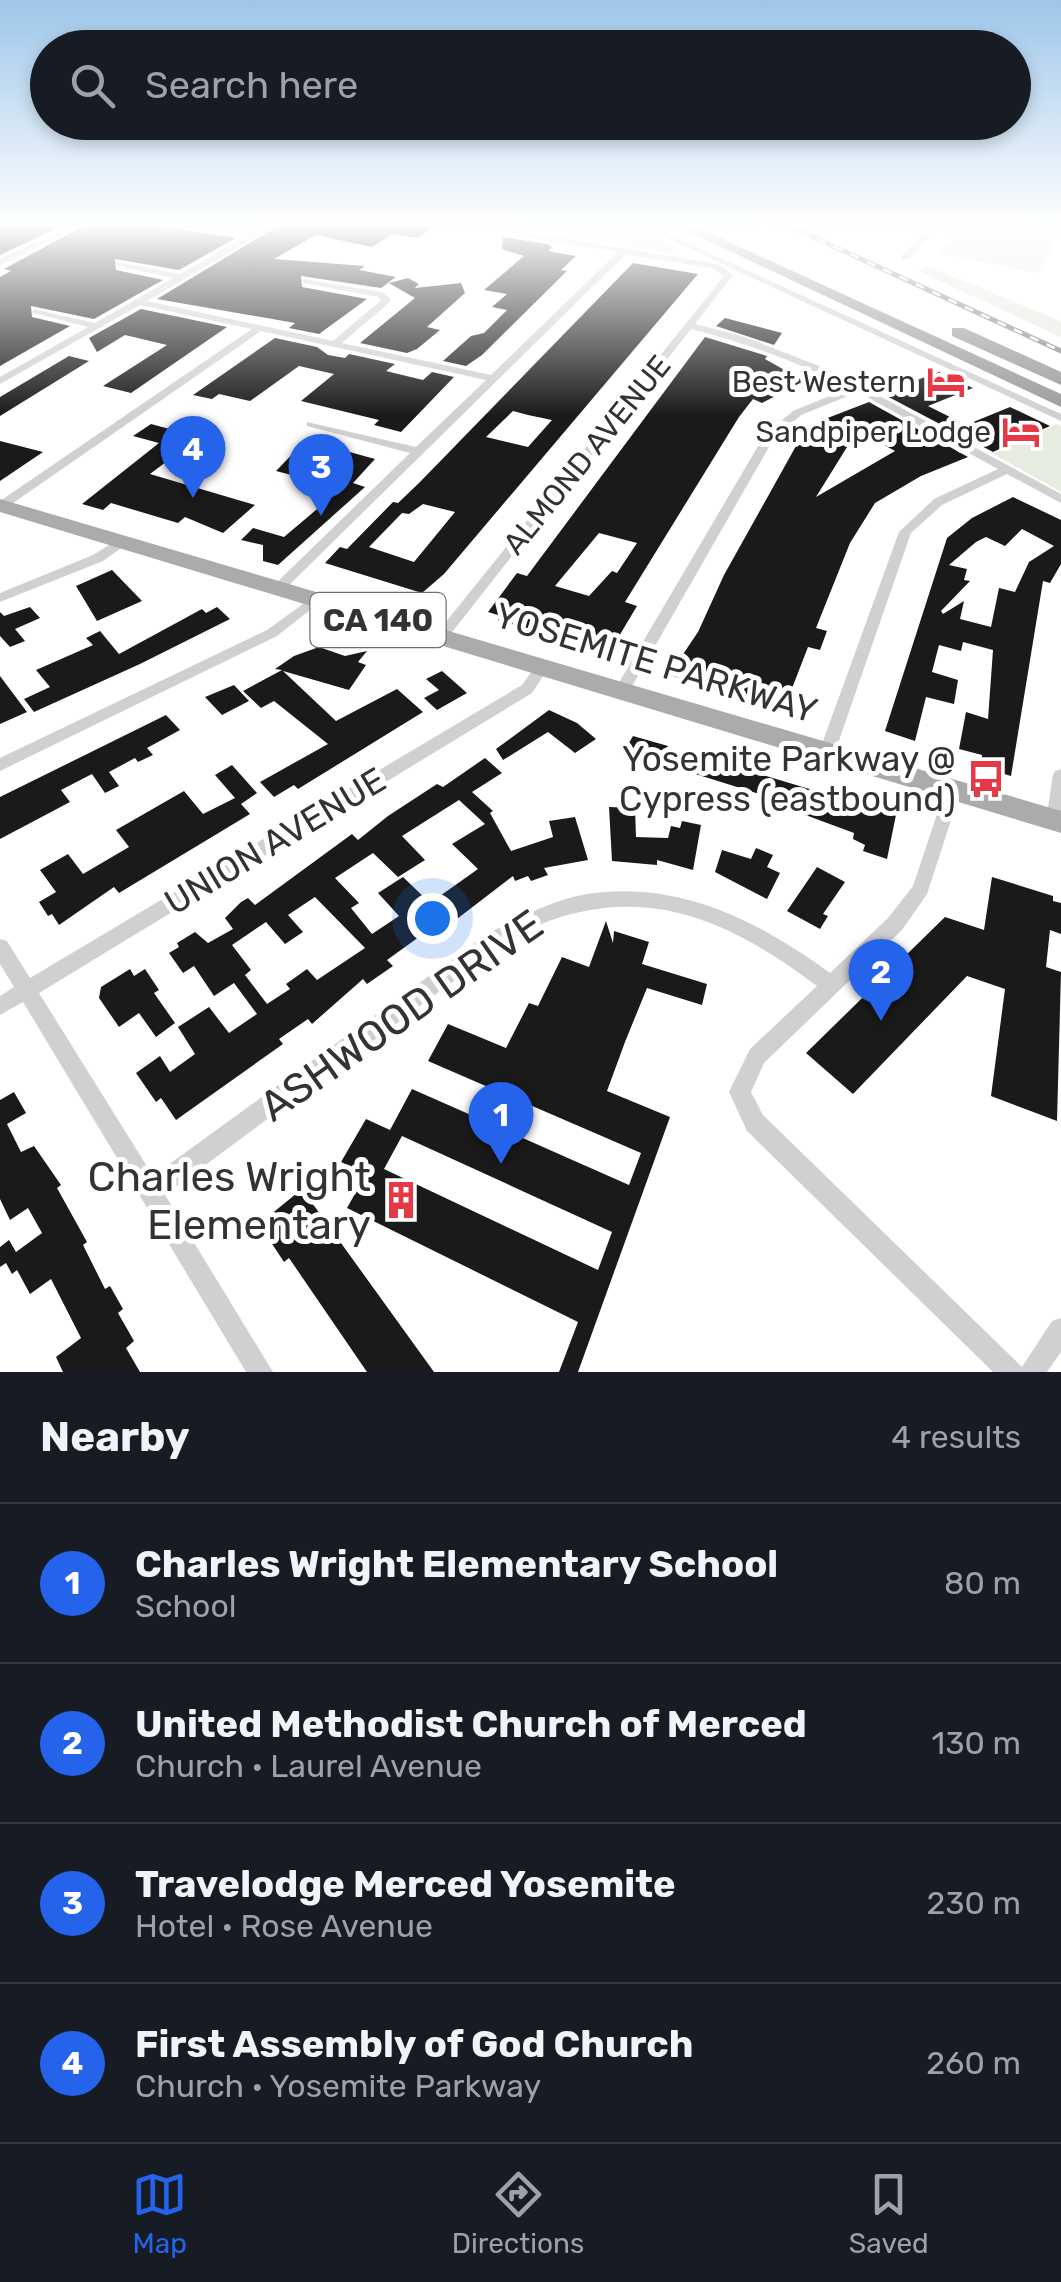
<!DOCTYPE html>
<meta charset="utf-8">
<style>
:root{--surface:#171b24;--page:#242831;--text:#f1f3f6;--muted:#9ea1a6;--line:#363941;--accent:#2563eb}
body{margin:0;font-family:Rubik,sans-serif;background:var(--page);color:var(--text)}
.you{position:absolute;left:432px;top:918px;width:35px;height:35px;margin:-25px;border:8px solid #fff;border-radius:50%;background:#1a73e8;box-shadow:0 0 0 15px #1a73e833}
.badge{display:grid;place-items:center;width:65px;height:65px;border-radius:50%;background:var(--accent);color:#fff;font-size:32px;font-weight:700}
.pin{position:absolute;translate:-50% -82px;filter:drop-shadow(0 2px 5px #0008)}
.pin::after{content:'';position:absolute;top:52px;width:35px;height:30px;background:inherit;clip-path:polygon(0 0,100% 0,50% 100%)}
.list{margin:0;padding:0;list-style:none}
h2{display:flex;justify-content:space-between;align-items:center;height:130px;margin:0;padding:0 40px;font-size:42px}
h2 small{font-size:32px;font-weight:400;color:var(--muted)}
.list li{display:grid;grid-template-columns:65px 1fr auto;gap:30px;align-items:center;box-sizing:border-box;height:160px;padding:0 40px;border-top:2px solid var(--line)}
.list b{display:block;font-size:38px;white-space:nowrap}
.list p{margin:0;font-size:32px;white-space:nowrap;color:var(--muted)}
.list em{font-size:32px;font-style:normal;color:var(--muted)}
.icon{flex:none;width:55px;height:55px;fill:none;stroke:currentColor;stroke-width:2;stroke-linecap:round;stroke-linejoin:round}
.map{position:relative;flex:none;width:1061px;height:1372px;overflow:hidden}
.search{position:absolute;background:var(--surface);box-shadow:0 5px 15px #0003;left:30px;right:30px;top:30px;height:110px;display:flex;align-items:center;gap:25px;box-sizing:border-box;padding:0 35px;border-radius:55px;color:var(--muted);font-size:38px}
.sheet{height:770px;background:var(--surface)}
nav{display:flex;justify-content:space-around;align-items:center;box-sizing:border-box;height:140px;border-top:2px solid var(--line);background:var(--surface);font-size:28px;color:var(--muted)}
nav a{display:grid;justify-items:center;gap:5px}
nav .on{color:var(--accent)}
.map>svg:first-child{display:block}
.green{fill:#e6ecdf}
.building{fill:#1a1a1a;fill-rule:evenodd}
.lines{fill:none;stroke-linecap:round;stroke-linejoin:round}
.minor{fill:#d0d0d0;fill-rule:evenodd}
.primary{fill:#ababab;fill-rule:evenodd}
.motorway{fill:#9a9a9a;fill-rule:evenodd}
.rail-casing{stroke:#888;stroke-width:5}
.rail{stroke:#fff;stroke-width:2.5;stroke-dasharray:9;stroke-linecap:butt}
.labels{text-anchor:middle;stroke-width:10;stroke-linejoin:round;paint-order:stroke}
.far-poi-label{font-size:30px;fill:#333;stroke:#fff;text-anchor:end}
.far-street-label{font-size:30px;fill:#333;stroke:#fff}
.shield{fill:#fff;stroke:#707070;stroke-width:2.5}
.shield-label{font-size:32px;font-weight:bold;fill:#333}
.street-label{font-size:35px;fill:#333;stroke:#fff}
.poi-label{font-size:35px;fill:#333;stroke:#fff;text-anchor:end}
.near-street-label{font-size:42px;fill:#333;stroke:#fff}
.near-poi-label{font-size:42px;fill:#333;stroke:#fff;text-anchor:end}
</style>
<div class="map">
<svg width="1061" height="1372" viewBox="0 0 1061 1372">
<rect width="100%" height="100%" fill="#fff"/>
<g class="green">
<path d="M592 224H628L678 248 671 253 576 238Z"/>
<path d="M965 224H1060L1061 231 1038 273 939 253Z"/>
<path d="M927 266 1061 321V337L918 271Z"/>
<path d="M1057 424 1061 426V492L993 454Z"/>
</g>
<g class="building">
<path d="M0 224H66L0 255Z"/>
<path d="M87 224H145L236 238 179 270 115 259 116 270 163 280 94 319 31 306 32 317 70 326 0 366V277L11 271 4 269Z"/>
<path d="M281 224H416L433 227 418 238 392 234 372 247 316 235 274 259 365 266 359 270 396 277 381 288 301 276 302 287 367 299 319 334 289 328 295 323 157 299Z"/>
<path d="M503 237 547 244 552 247 548 251 576 256 561 270 567 271 482 355 466 366 443 361 471 336 484 333 507 310 492 307 507 294 484 290 524 256 502 249Z"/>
<path d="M633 263 698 274 444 574 422 593 325 563 340 547 347 549 393 502 398 503 419 483ZM513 411 528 415 552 420 528 447 486 437ZM423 504 455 512 414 562 369 547 402 513 409 514Z"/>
<path d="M408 278 419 284 415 288 461 283 465 293 427 327 440 330 417 349 407 353 360 343 415 298 389 283Z"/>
<path d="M141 309 227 327 131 393 103 386 167 345 125 335 97 352 89 338Z"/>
<path d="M725 318 782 333 774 345 716 326Z"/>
<path d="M705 337 767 356 765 359 804 381 762 403 753 399 739 417 625 602 637 606 612 648 574 643 498 620 501 616 488 612 517 573 527 576ZM599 533 637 543 617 573 612 571 589 596 555 586Z"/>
<path d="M275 338 317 347 328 355 345 358 349 354 395 364 386 371 423 380 432 372 454 377 401 432 374 425 379 420 301 401 334 374 299 366 250 401 219 394 212 399 193 395Z"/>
<path d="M69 356 89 361 0 416V397Z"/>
<path d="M939 372 973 388 928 406 966 425 1010 407 1050 426 993 452 881 393Z"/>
<path d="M869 402 968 457 921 476 875 503 850 543 816 628 827 631 820 650 808 647 784 709 720 689 725 677 708 669 700 683 669 675 698 632 724 575 801 437 825 419ZM864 434 895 451 816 497 852 439Z"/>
<path d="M151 424 199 437 150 474 255 505 223 533 185 517 178 523 111 503 103 510 82 504 159 443 133 436Z"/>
<path d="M306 440 375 459 353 483 365 487 278 565 263 561V545L241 540 253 528 284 537 342 488 276 471Z"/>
<path d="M0 441 43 452 0 481Z"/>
<path d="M1013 497 1061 520V564L1050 583 1043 581 1011 776 981 767 982 755 959 749 966 712 988 719 993 650 963 642 961 651 939 645 932 672 958 680 954 704 926 697 915 741 885 731 947 538 972 518ZM1022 529 1054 546 1029 562 1015 592 999 588 991 627 960 619 964 601 943 614 941 611 970 581 964 580 967 569 949 565 976 542 986 537 1005 546Z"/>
<path d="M112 570 142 601 97 621 76 586Z"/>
<path d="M30 607 40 618 15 629 25 641 10 647 0 636V612L4 616Z"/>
<path d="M217 607 230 619 140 664 34 712 24 699 50 687 36 670 93 645 86 638 100 631 119 654 202 609 206 613Z"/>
<path d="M319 647 345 656 367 651 358 662 366 665 349 690 283 671 336 721 397 689 423 712 298 789 294 785 274 797 260 782 328 744 274 701 261 708 243 691 282 670 275 669 294 656Z"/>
<path d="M442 671 467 693 437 710 424 698 439 690 426 679Z"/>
<path d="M0 676 27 712 0 724Z"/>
<path d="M234 685 249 701 222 715 205 697Z"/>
<path d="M549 710 577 723 596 739 575 753 548 732 503 760 496 749Z"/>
<path d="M166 715 180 730 147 748 153 755 138 762 135 758 109 772 119 786 105 793 92 774 61 790 70 802 0 839V797Z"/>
<path d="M633 736 668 746 658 767 622 755Z"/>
<path d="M693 754 896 815 887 859 863 851 865 845 853 839 854 833 792 810 794 805 686 771Z"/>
<path d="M485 758 502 773 472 792 493 811 490 813 511 851 553 837 549 821 575 817 588 860 544 868 548 875 531 881 528 876 515 881 513 876 453 922 448 916 387 960 393 966 367 984 363 979 312 1024 308 1019 279 1039 283 1044 176 1120 161 1098 156 1102 136 1073 160 1056 170 1072 195 1054 178 1027 209 1007 229 1033 257 1014 234 983 214 996 194 966 183 973 169 953 179 947 177 943 195 932 208 943 233 929 225 918 241 902 248 898 255 905 352 834 358 840 388 816 437 784 443 787ZM459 800 485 824 452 844 478 869 430 903 403 877 378 893 399 916 372 934 351 908 359 903 335 878 373 853 398 877 425 860 402 836ZM315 897 365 948 317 980 307 969 286 984 290 989 267 1004 245 975 251 970 232 945 266 922 285 944 303 932 288 915Z"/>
<path d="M232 765 257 793 241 804 250 814 119 893 114 887 59 925 52 914 48 916 39 902 56 892 40 870 68 854 83 874 129 847 116 830 184 791 203 814 235 798 215 775Z"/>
<path d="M609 807 635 808 636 837 668 838 671 826 680 828 682 821 701 825 693 870 657 860V865L612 861Z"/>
<path d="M756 848 773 855 767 867 780 873 767 899 715 872 722 850 751 859Z"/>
<path d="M817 867 845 882 823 914 828 916 820 929 787 911Z"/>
<path d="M992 877 1053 896V901L1061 903V934L1050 930 1046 967 1061 972 1057 1121 991 1096 1005 989 967 976 853 1094 806 1053 945 917 984 930Z"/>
<path d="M606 921 613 943 614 931 649 942 642 964 707 984 702 1005 647 988 625 1042 607 1091 670 1117 578 1372H559L578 1322 347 1208 366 1174 341 1162 366 1119 390 1130 412 1089 629 1185 641 1153 428 1061 448 1024 506 1048 529 1003 538 1006 562 957 589 967ZM402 1136 612 1232 598 1270 384 1169Z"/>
<path d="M130 969 134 976 145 969 159 990 154 993 175 1023 156 1037 139 1013 119 1027 99 998 101 987Z"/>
<path d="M14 1092 26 1113 7 1124 21 1152 34 1146 61 1185 57 1188 87 1242 83 1245 105 1289 110 1286 123 1309 118 1313 134 1341 126 1348 140 1372H63L56 1357 81 1338 51 1279 30 1294 17 1270 12 1274 6 1263 0 1267V1247L9 1240 16 1252 42 1233 28 1208 10 1220 0 1199V1100Z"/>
<path d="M302 1189 328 1225 434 1372H367L289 1258 284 1262 259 1224Z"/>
</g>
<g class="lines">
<g class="minor">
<path d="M74 224H84L0 265V259Z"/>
<path d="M186 224C204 223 243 234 254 232 265 230 267 224 278 224L147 301 333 341 381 300 378 297 303 283V279L381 292 390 298V302L342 343 491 375 618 252 461 226 457 224H473L718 264 733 275 695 324 742 336 837 373 1061 494V503L1007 474 942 505 911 533 835 752 833 756H821L819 752 899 532 934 499 998 469 858 392 801 415 773 440 627 695H617L614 691 764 436 793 411 849 388C798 362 746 343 691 329L445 641 440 643 433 638 724 276 712 268 626 254 282 592H272L270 589 410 453 307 426V422L416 447 486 380 261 331 6 508H0V501L252 329 140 305 0 384V377L88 327 33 313V309L95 323 173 278 117 266V262L180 274 247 236Z"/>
<path d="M636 224H646L1061 414V421Z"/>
<path d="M934 224H942L908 259H902V255Z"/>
<path d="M122 537 128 541 127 544 103 561 0 602V593L93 555Z"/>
<path d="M314 596 321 600 319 603 277 636 0 771V758L267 630Z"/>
<path d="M542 662 549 667 532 693 39 993 153 1176 487 934C519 918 552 900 587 894 679 880 759 921 830 973L888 918 913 886 945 790 947 786H959L961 790 927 894 902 930 764 1063 751 1092 763 1115 1022 1367 1052 1321 1061 1318V1352L1047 1372H993L747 1131 729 1092 750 1049 817 986C734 924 653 884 549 921 533 927 517 937 501 946L165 1195 273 1372H246L23 1002 0 1015V996L14 987 0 964V939L7 941 30 978 522 685 537 664Z"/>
<path d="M1061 769V826L1055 828 1049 826 1046 821 1053 775 1055 771Z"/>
</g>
<path class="primary" d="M0 499 1061 811V833L0 512Z"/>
<g class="motorway">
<path d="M672 224H690L1061 394V407Z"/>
<path d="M952 328H964L1061 372V385L952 336Z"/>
</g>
<g class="rail-casing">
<path id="rail" d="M785 224 1061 351"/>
</g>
<use href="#rail" class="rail"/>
</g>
<linearGradient id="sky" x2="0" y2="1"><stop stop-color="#9ec6ea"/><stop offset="0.54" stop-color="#fff"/><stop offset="1" stop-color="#fff" stop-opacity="0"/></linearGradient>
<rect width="1061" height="416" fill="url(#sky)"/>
<defs>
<g id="hotel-bare" transform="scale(3)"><path d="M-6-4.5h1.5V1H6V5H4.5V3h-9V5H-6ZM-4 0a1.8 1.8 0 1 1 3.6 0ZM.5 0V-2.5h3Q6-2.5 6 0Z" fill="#e63946" stroke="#fff" stroke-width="2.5" paint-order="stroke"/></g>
<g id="bus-bare" transform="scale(3)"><path d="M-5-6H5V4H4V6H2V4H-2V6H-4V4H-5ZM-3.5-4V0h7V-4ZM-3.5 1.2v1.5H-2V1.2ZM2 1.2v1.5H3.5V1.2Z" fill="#e63946" stroke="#fff" stroke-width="2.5" paint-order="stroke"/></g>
<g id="building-bare" transform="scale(3)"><path d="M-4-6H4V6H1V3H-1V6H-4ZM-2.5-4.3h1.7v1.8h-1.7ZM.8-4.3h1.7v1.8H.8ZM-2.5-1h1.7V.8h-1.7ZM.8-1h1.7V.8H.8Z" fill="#e63946" stroke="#fff" stroke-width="2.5" paint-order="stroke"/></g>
</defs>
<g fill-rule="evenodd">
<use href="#hotel-bare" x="946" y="382"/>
<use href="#hotel-bare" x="1021" y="432"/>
<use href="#bus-bare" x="986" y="779"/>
<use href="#building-bare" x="401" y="1200"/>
</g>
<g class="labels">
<g class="far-poi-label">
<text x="916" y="392">Best Western</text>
<text x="991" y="442">Sandpiper Lodge</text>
</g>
<g class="far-street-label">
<text transform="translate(587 455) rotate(-51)" y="10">ALMOND AVENUE</text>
</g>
<rect class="shield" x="310.5" y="593" width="135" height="54" rx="8"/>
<g class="shield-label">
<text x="378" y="631">CA 140</text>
</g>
<g class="street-label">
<text transform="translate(656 663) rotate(17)" y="12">YOSEMITE PARKWAY</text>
<text transform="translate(275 841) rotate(-31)" y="12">UNION AVENUE</text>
</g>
<g class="poi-label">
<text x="956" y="771">Yosemite Parkway @<tspan x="956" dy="40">Cypress (eastbound)</tspan></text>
</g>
<g class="near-street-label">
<text transform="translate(401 1015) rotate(-35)" y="15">ASHWOOD DRIVE</text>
</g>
<g class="near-poi-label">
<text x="371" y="1191">Charles Wright<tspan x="371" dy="48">Elementary</tspan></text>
</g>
</g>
</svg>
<div class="you"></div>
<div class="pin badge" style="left:501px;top:1164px">1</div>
<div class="pin badge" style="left:881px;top:1021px">2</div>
<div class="pin badge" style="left:321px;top:516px">3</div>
<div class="pin badge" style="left:193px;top:498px">4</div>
<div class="search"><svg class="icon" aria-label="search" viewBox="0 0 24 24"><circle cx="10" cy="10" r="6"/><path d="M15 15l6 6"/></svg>Search here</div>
</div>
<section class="sheet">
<h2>Nearby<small>4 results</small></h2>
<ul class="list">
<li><span class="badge">1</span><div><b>Charles Wright Elementary School</b><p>School</p></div><em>80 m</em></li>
<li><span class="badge">2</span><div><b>United Methodist Church of Merced</b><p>Church · Laurel Avenue</p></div><em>130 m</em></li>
<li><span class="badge">3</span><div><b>Travelodge Merced Yosemite</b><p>Hotel · Rose Avenue</p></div><em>230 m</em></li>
<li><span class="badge">4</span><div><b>First Assembly of God Church</b><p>Church · Yosemite Parkway</p></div><em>260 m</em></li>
</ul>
</section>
<nav>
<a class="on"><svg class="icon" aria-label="map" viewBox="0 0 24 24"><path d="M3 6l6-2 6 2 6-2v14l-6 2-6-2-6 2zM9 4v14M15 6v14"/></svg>Map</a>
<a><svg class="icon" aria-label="directions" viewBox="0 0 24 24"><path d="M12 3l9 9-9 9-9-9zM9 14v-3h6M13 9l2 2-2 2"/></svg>Directions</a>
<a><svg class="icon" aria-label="saved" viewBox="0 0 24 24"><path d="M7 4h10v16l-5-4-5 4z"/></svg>Saved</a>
</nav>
